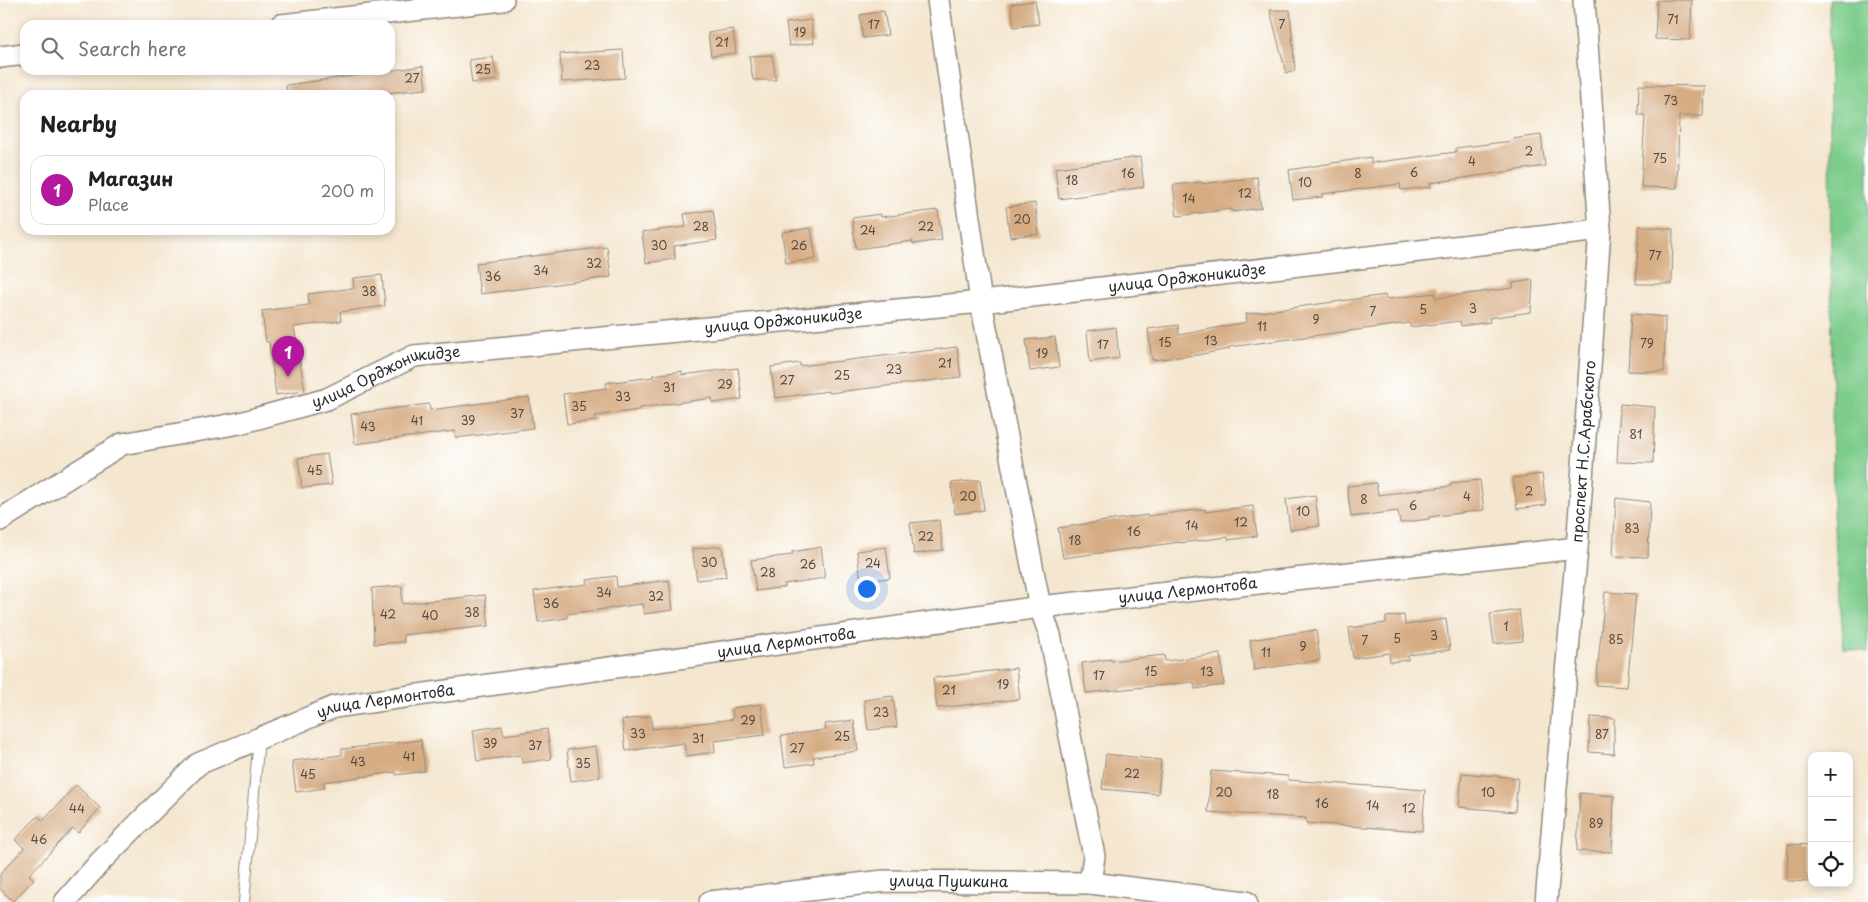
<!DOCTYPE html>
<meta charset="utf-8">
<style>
:root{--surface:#fff;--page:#f2f2f2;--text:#202124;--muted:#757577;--line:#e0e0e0;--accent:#b5179e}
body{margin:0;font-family:"Playpen Sans",sans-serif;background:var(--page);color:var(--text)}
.controls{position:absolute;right:15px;bottom:15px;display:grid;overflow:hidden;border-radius:10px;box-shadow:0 2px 8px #0003}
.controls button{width:45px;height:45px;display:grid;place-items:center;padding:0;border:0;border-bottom:1px solid var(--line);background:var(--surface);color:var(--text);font:25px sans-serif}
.you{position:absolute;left:866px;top:588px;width:18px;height:18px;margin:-12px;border:4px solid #fff;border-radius:50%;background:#1a73e8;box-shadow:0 0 0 8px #1a73e833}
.badge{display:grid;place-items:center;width:32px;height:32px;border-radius:50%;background:var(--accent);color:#fff;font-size:16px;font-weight:700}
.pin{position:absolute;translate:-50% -41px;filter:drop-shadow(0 1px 2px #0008)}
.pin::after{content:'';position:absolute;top:26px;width:18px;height:15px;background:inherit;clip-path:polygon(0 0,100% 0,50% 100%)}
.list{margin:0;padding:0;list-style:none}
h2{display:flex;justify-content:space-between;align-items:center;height:65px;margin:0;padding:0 20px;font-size:21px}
h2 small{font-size:16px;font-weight:400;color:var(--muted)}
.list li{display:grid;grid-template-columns:32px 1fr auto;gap:15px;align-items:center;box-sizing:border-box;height:70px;margin:0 10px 10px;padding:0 10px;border:1px solid var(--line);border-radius:15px}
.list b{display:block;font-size:19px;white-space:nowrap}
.list p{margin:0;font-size:16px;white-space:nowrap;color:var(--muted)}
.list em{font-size:16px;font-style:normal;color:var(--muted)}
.icon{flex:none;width:28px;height:28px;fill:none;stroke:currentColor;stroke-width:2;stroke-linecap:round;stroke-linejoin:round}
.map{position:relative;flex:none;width:1868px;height:902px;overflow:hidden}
.search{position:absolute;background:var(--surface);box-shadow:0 2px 8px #0003;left:20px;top:20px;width:375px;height:55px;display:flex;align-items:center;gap:12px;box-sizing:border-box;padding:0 18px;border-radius:15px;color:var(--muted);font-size:19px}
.panel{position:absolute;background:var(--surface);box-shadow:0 2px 8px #0003;left:20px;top:90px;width:375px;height:145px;border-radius:15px}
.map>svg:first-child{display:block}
.green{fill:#7ecc8c;stroke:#547c5c}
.building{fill:#d6ac83}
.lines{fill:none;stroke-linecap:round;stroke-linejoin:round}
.lane-casing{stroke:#90887d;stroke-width:12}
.street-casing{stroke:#90887d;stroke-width:24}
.lane{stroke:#fff;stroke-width:10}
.street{stroke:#fff;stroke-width:21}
.labels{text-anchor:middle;stroke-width:4;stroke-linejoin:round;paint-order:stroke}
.number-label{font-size:12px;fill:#564b41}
.street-label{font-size:15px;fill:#2b2b2b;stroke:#fff}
</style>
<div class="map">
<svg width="1868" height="902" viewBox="0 0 1868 902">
<rect width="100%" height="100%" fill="#fff"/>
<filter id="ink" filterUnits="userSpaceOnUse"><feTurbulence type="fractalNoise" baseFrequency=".02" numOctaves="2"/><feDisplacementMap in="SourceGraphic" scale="10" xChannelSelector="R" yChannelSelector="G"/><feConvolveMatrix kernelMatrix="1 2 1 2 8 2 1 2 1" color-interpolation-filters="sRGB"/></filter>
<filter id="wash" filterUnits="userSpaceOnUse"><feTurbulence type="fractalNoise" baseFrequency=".0096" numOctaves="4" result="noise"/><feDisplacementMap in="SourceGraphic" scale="20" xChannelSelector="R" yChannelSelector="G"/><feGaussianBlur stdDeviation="1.12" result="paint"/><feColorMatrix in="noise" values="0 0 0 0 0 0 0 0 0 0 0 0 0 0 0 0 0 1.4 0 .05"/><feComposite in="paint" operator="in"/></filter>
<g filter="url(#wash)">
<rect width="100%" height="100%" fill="#f4e6cf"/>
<path class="green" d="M1829 0H1868V652L1844 649 1833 514Z"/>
<g id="blocks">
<g class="building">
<path d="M1657 0H1692L1690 40 1655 39Z"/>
<path d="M1035 1 1039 24 1014 27 1011 4Z"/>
<path d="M1270 10H1290L1295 71 1286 73Z"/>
<path d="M884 11 888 35 863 38 860 15Z"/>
<path d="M811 20 814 43 789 46 786 23Z"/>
<path d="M733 29 736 53 711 56 708 33Z"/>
<path d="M623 50 625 78 562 82 560 54Z"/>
<path d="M772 55 776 80H753L749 56Z"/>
<path d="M493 57 497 80 472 83 469 60Z"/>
<path d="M423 66 426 89 364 95H287L286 85 360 75 359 70H395Z"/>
<path d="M1639 85 1704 86 1703 116H1679L1677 188 1641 187 1645 115H1638Z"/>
<path d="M1541 135 1545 166 1430 183 1431 187 1401 190 1400 184 1322 194V197L1293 200 1289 170 1371 157V163L1456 152V148L1512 141V139Z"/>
<path d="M1140 157 1144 187 1059 199 1055 168Z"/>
<path d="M1257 177 1261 208 1232 212V209L1177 216 1173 185 1202 182V184Z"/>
<path d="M1035 203 1039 234 1010 237 1006 207Z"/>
<path d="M713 210 717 240 674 246 675 259 646 263 642 232 686 227 684 214Z"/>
<path d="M938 210 942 240 913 244V241L856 249 852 218 881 214V217Z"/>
<path d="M1639 226 1673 229 1672 284H1636Z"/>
<path d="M811 228 816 259 786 263 782 232Z"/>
<path d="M607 247 611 277 480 294 476 263Z"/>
<path d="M382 275 385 306 340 312 341 321 294 327 305 391 276 395 269 342H266L262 311 309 305 308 294 354 288 353 278Z"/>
<path d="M1533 280 1531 312 1489 318 1490 322 1461 326 1460 321 1410 327V323L1229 347V349L1197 355 1152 360 1148 329 1178 325 1179 335 1247 322 1246 314 1385 295 1386 299 1435 293 1436 298 1513 288V283Z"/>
<path d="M1631 314 1665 317 1664 372 1628 371Z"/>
<path d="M1116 327 1119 358 1090 362 1087 331Z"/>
<path d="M1055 337 1059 367 1030 371 1026 340Z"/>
<path d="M957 347 961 377 829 393V391L775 398 771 367 800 363V366Z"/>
<path d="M738 368 742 399 713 403 712 398 639 408V410L595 416 596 421 567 424 563 394 607 388 606 383 653 377V375L682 371V375Z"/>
<path d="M529 397 533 428 456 438 455 431 355 444 351 414 429 404 430 410Z"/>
<path d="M1620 404 1655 407 1653 463 1617 462Z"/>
<path d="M327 454 332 485 302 488 298 458Z"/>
<path d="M1542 474 1546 505 1517 509 1513 478Z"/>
<path d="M980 480 984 510 955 514 951 483Z"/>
<path d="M1480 480 1484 510 1429 517V519L1400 523 1398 511 1351 517 1347 486 1376 483 1378 495 1451 486V483Z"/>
<path d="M1315 495 1319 526 1290 530 1286 499Z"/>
<path d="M1616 498 1650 502 1648 557 1613 556Z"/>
<path d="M1253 506 1257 536 1228 540V537L1180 543V542L1063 558 1058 528 1147 515V516L1205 509V512Z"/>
<path d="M939 520 943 550 914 554 910 523Z"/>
<path d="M722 546 726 577 697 580 692 549Z"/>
<path d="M821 547 825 578 784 584 785 587 756 591 751 560 792 555V552Z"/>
<path d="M886 547 890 578 861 581 857 551Z"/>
<path d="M616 576 617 587 669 580 673 610 644 614 642 604 567 614V618L538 622 534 591 588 584 587 580Z"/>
<path d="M402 586V604L485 595 489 626 403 635 404 642 374 644 372 588Z"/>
<path d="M1605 592 1636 594 1627 687 1596 685Z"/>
<path d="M1519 610 1523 641 1494 644 1490 614Z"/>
<path d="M1404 615 1405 625 1446 619 1450 650 1408 655V660L1390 662 1389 653 1353 658 1349 628 1386 623V617Z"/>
<path d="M1316 630 1320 660 1254 670 1250 640Z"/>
<path d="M1220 654 1224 685 1195 689 1194 682 1086 693 1082 663 1111 659V661L1164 655 1165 661Z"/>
<path d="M1016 668 1020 699 937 708 933 678Z"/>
<path d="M893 696 897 727 868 730 864 700Z"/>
<path d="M761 704 765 735 714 741 715 752 686 756 684 743 626 751 622 720 651 716 652 729 733 719 732 708Z"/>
<path d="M1590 717 1614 718V754L1589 752Z"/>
<path d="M854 720 858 751 813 757 814 763 785 767 781 736 826 730 825 724Z"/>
<path d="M502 726 504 735 547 729 551 759 522 763 521 755 477 761 473 730Z"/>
<path d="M421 740 425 771 396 775V772L324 782 325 788 296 792 292 761 342 755V749Z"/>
<path d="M596 746 600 777 571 781 567 750Z"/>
<path d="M1106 754 1161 760 1158 794 1102 789Z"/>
<path d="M1211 771 1288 776V780L1425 790 1422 831 1306 823V818L1208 812Z"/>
<path d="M1462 773 1518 778 1515 812 1459 807Z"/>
<path d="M76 785 100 808 78 833 73 828 29 875 34 879 13 901 0 889V874L24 848 15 840 38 816 43 821Z"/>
<path d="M1580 793 1614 796 1612 852 1577 851Z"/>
<path d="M1788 844 1812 845V882L1787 881Z"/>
</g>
</g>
</g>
<g filter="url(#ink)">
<use href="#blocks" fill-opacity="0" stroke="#90887d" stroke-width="1"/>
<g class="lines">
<g class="lane-casing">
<path id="lane" d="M244 902 259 738"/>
</g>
<g class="street-casing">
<g id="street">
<path d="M938 0 981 302 1040 607 1050 635 1094 856 1090 883"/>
<path d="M281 25 503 0"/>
<path d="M0 57 25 54"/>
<path id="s1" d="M0 520 122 444 240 423 327 399 414 356 981 302 1600 230"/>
<path id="s2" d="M65 902 100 862 198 764 334 707 1040 607 1577 548"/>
<path id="s3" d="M710 902 884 881 1090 883 1246 902"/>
<path id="s4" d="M1546 902 1577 548 1600 230 1584 0"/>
</g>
</g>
<use href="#lane" class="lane"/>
<use href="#street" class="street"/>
</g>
</g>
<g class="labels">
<g class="number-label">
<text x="1673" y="24">71</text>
<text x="874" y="29">17</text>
<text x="1282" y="29">7</text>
<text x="800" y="37">19</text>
<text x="722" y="47">21</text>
<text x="592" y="70">23</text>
<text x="483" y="74">25</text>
<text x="412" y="83">27</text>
<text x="1671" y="105">73</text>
<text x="1529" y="156">2</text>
<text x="1660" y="163">75</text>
<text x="1472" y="166">4</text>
<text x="1414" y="177">6</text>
<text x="1128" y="178">16</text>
<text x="1358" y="178">8</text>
<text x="1072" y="185">18</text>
<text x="1305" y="187">10</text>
<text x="1245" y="198">12</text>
<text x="1189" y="203">14</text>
<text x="1022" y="224">20</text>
<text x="701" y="231">28</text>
<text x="926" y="231">22</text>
<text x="868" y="235">24</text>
<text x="659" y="250">30</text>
<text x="799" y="250">26</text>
<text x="1655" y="260">77</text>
<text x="594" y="268">32</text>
<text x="541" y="275">34</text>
<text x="493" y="281">36</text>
<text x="369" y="296">38</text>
<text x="1473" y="313">3</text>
<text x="1423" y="314">5</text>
<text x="1373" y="316">7</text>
<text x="1316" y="324">9</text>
<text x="1262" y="331">11</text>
<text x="1211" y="345">13</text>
<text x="1165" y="347">15</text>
<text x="1647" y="348">79</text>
<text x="1103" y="349">17</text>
<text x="1042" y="358">19</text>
<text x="945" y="368">21</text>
<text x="894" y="374">23</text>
<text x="842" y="380">25</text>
<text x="787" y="385">27</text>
<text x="725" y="389">29</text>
<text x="669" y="392">31</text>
<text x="623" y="401">33</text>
<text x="579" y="411">35</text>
<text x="517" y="418">37</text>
<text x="417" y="425">41</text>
<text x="468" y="425">39</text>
<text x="368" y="431">43</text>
<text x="1636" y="439">81</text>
<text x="315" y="475">45</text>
<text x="1529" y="496">2</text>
<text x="968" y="501">20</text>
<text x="1467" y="501">4</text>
<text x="1364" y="504">8</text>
<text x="1413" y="510">6</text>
<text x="1303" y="516">10</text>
<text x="1241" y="527">12</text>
<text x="1192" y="530">14</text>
<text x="1632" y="533">83</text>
<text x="1134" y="536">16</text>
<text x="926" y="541">22</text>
<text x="1075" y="545">18</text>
<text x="709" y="567">30</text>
<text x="873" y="568">24</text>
<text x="808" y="569">26</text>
<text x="768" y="577">28</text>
<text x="604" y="597">34</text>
<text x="656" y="601">32</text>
<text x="551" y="608">36</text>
<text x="472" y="617">38</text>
<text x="388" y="619">42</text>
<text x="430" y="620">40</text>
<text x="1506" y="631">1</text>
<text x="1434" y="640">3</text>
<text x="1397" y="643">5</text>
<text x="1616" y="644">85</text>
<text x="1365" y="645">7</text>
<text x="1303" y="651">9</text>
<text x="1266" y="657">11</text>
<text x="1151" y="676">15</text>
<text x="1207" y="676">13</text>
<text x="1099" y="680">17</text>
<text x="1003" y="689">19</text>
<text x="949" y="695">21</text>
<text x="881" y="717">23</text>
<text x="748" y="725">29</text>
<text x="638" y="738">33</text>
<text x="1602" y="739">87</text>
<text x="842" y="741">25</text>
<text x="698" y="743">31</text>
<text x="490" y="748">39</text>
<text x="535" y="750">37</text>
<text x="797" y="753">27</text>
<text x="409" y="761">41</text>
<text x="358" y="766">43</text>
<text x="583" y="768">35</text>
<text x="1132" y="778">22</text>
<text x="308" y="779">45</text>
<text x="1224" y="797">20</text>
<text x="1488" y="797">10</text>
<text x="1273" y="799">18</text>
<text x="1322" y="808">16</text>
<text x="1373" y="810">14</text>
<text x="77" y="813">44</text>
<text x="1409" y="813">12</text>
<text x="1596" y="828">89</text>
<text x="39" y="844">46</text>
</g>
<g class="street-label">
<text dy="5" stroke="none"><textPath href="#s1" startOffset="1228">улица Орджоникидзе</textPath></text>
<text dy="5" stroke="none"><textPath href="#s1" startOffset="822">улица Орджоникидзе</textPath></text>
<text dy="5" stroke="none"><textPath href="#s1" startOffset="418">улица Орджоникидзе</textPath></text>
<text dy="5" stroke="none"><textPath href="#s4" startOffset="452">проспект Н.С.Арабского</textPath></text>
<text dy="5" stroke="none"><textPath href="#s2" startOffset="1201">улица Лермонтова</textPath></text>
<text dy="5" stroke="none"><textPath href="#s2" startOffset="796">улица Лермонтова</textPath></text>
<text dy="5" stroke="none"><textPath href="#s2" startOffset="391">улица Лермонтова</textPath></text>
<text dy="5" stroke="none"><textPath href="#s3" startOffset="240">улица Пушкина</textPath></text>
</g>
</g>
</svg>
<div class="controls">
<button>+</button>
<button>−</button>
<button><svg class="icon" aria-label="locate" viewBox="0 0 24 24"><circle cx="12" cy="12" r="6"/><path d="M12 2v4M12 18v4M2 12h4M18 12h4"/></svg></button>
</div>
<div class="you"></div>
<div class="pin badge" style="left:288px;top:377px">1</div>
<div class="search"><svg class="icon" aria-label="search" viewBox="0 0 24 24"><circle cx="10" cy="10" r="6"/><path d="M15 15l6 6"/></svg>Search here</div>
<section class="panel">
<h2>Nearby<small></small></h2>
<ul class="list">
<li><span class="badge">1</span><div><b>Магазин</b><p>Place</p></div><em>200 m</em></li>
</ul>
</section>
</div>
